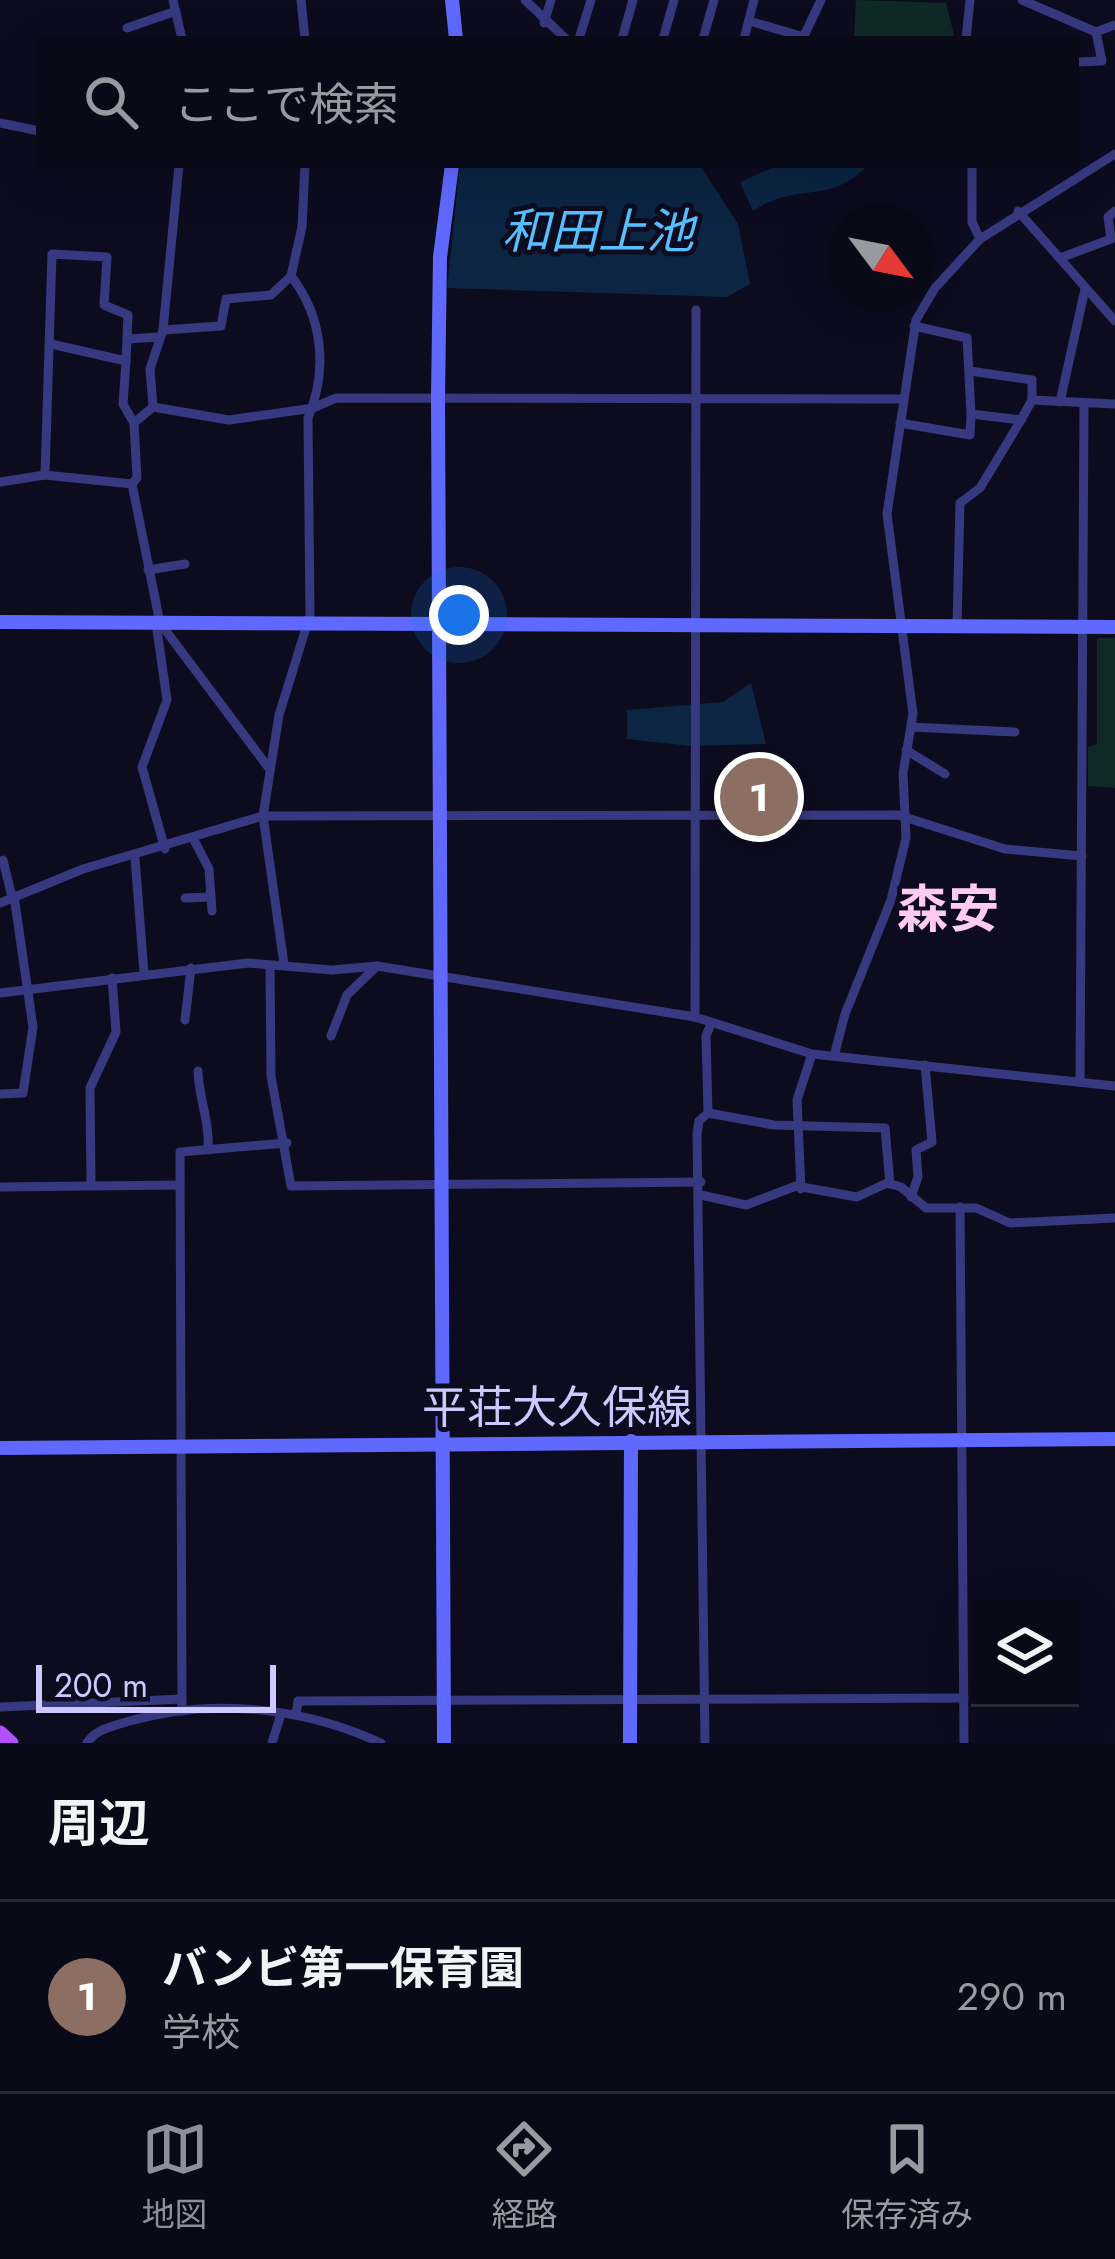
<!DOCTYPE html>
<html lang="ja">
<meta charset="utf-8">
<style>
:root{--surface:#0a0917;--page:#131220;--text:#f1f3f6;--muted:#999aa1;--line:#2a2a36;--accent:#8c9099}
body{margin:0;font-family:Jost,"Noto Sans JP",sans-serif;background:var(--page);color:var(--text)}
.controls{position:absolute;right:36px;bottom:36px;display:grid;overflow:hidden;border-radius:0px;box-shadow:0 12px 48px #0002}
.controls button{width:108px;height:108px;display:grid;place-items:center;padding:0;border:0;border-bottom:3px solid var(--line);background:var(--surface);color:var(--text);font:60px sans-serif}
.compass{position:absolute;left:827px;top:204px;width:108px;height:108px;border-radius:50%;background:var(--surface);box-shadow:0 12px 48px #0002;rotate:122deg}
.scale{position:absolute;left:36px;bottom:30px;width:240px;box-sizing:border-box;padding-left:12px;border:6px solid #cbc9ff;border-top:0;font-size:33px;line-height:42px;white-space:nowrap;color:#cbc9ff;-webkit-text-stroke:9px #0d0c1f;paint-order:stroke}
.you{position:absolute;left:459px;top:615px;width:42px;height:42px;margin:-30px;border:9px solid #fff;border-radius:50%;background:#1a73e8;box-shadow:0 0 0 18px #1a73e833}
.badge{display:grid;place-items:center;width:78px;height:78px;border-radius:50%;background:var(--accent);color:#fff;font-size:39px;font-weight:700}
.pin{position:absolute;translate:-50% -50%;border:6px solid #fff;box-shadow:0 3px 12px #0006}
.list{margin:0;padding:0;list-style:none}
h2{display:flex;justify-content:space-between;align-items:center;height:156px;margin:0;padding:0 48px;font-size:51px}
h2 small{font-size:39px;font-weight:400;color:var(--muted)}
.list li{display:grid;grid-template-columns:78px 1fr auto;gap:36px;align-items:center;box-sizing:border-box;height:192px;padding:0 48px;border-top:3px solid var(--line)}
.list b{display:block;font-size:45px;white-space:nowrap}
.list p{margin:0;font-size:39px;white-space:nowrap;color:var(--muted)}
.list em{font-size:39px;font-style:normal;color:var(--muted)}
.icon{flex:none;width:66px;height:66px;fill:none;stroke:currentColor;stroke-width:2;stroke-linecap:round;stroke-linejoin:round}
.map{position:relative;flex:none;width:1115px;height:1743px;overflow:hidden}
.search{position:absolute;background:var(--surface);box-shadow:0 12px 48px #0002;left:36px;right:36px;top:36px;height:132px;display:flex;align-items:center;gap:30px;box-sizing:border-box;padding:0 42px;border-radius:0px;color:var(--muted);font-size:45px}
.sheet{height:348px;background:var(--surface)}
nav{display:flex;justify-content:space-around;align-items:center;box-sizing:border-box;height:168px;border-top:3px solid var(--line);background:var(--surface);font-size:33px;color:var(--muted)}
nav a{display:grid;justify-items:center;gap:6px}
nav .on{color:var(--accent)}
.map>svg:first-child{display:block}
.green{fill:#0f2926}
.water{fill:#0b2543}
.lines{fill:none;stroke-linecap:round;stroke-linejoin:round}
.street{stroke:#36397f;stroke-width:9}
.secondary{stroke:#6069ff;stroke-width:14}
.primary{stroke:#b050ff;stroke-width:15}
.labels{text-anchor:middle;stroke-width:10;stroke-linejoin:round;paint-order:stroke}
.street-label{font-size:45px;fill:#cbc9ff;stroke:#0d0c1f}
.water-label{font-size:48px;font-style:italic;fill:#57bfff;stroke:#0d0c1f}
.quarter-label{font-size:51px;font-weight:bold;fill:#ffcbf0;stroke:#0d0c1f}
</style>
<div class="map">
<svg width="1115" height="1743" viewBox="0 0 1115 1743">
<rect width="100%" height="100%" fill="#0d0c1f"/>
<g class="green">
<path d="M856 0 946 3 955 39H854Z"/>
<path d="M1097 638H1115V788L1088 786V747L1097 744Z"/>
</g>
<g class="water">
<path d="M460 165H700L738 224 750 284 727 297 447 288Z"/>
<path d="M779 165H868C829 206 797 181 753 211L740 182Z"/>
<path d="M751 683 766 744 691 746 627 739V710L723 702Z"/>
</g>
<g class="lines">
<g class="street">
<path d="M173 0 182 39"/>
<path d="M301 0 305 39"/>
<path d="M525 0 566 39"/>
<path d="M1022 0 1096 32 1115 25"/>
<path d="M749 21 804 37"/>
<path d="M544 23 551 0"/>
<path d="M127 28 176 11"/>
<path d="M803 38 821 0"/>
<path d="M579 39 591 0"/>
<path d="M622 39 633 0"/>
<path d="M663 39 674 0"/>
<path d="M703 39 714 0"/>
<path d="M744 39 754 0"/>
<path d="M966 39 970 0"/>
<path d="M1076 62 1102 61 1096 32"/>
<path d="M0 123 39 131"/>
<path d="M179 165 163 330 150 369 153 407 134 423 137 478 132 484 160 623 268 767"/>
<path d="M972 165V222L980 239"/>
<path d="M1018 211 1115 321"/>
<path d="M1060 258 1111 239 1108 217 1115 211"/>
<path d="M914 326 967 338 971 414"/>
<path d="M163 330 221 326 226 299 271 295 291 276"/>
<path d="M51 344 126 361 127 339"/>
<path d="M126 361 123 404 134 423"/>
<path d="M970 371 1032 380V400"/>
<path d="M1060 402 1085 289"/>
<path d="M153 407 229 420 313 408 336 398 903 399"/>
<path d="M900 423 970 435 971 414 1021 420 1032 400 1115 404"/>
<path d="M45 475 52 254 107 257 104 305 128 315 127 339 160 337"/>
<path d="M0 482 45 475 132 484"/>
<path d="M148 570 185 564"/>
<path d="M156 623 167 700 142 767 165 849"/>
<path d="M957 625 960 503 980 488 1021 420"/>
<path d="M911 727 1015 732"/>
<path d="M906 750 945 774"/>
<path d="M194 840 209 869 212 911"/>
<path d="M135 858 144 973"/>
<path d="M3 860 12 897"/>
<path d="M185 898 211 897"/>
<path d="M0 903 83 869 263 816 898 815 1005 849 1082 856"/>
<path d="M284 964 263 816 279 715 310 615 308 418C328 370 323 317 291 276L302 227 305 165"/>
<path d="M270 965 271 1076 291 1186 701 1182"/>
<path d="M0 993 248 963 332 970 377 966 695 1017 812 1054 1115 1086"/>
<path d="M695 1017 696 310"/>
<path d="M185 1020 191 968"/>
<path d="M331 1036 347 995 377 966"/>
<path d="M834 1056 845 1014 891 900 906 838 903 773 913 714 887 514 916 320 935 288 980 239 1115 154"/>
<path d="M198 1071C199 1100 210 1121 208 1150"/>
<path d="M1080 1082 1084 405"/>
<path d="M1 1094 23 1093 33 1027 14 896"/>
<path d="M708 1113 774 1125 885 1128 890 1184"/>
<path d="M91 1186 90 1088 116 1032 112 978"/>
<path d="M0 1187 180 1185"/>
<path d="M801 1189 797 1100 812 1054"/>
<path d="M701 1195 746 1205 796 1186 857 1197 887 1183 901 1187 926 1208H976L1010 1223 1115 1218"/>
<path d="M911 1197 918 1177 916 1150 932 1142 925 1065"/>
<path d="M960 1207 964 1743"/>
<path d="M0 1707 182 1699"/>
<path d="M182 1711 180 1152 287 1143"/>
<path d="M296 1715 298 1701 964 1698"/>
<path d="M87 1743C96 1729 111 1727 126 1722 210 1697 303 1707 381 1743"/>
<path d="M272 1743 281 1714"/>
<path d="M705 1743 697 1134 699 1121 708 1113 706 1036 711 1024"/>
</g>
<g class="secondary">
<path d="M452 0 456 39"/>
<path d="M0 622 1115 627"/>
<path d="M0 1448 1115 1439"/>
<path d="M444 1743 438 397 440 257 452 165"/>
<path d="M630 1743 631 1441"/>
</g>
<path class="primary" d="M0 1733 11 1743"/>
</g>
<g class="labels">
<g class="street-label">
<text x="557" y="1423">平荘大久保線</text>
</g>
<g class="water-label">
<text x="598" y="248">和田上池</text>
</g>
<g class="quarter-label">
<text x="948" y="927">森安</text>
</g>
</g>
</svg>
<div class="controls">
<button><svg class="icon" aria-label="layers" viewBox="0 0 24 24"><path d="M12 4l9 5-9 5-9-5zM3 14l9 5 9-5"/></svg></button>
</div>
<svg class="compass" viewBox="-18 -18 36 36"><path d="M0-13l5 13h-10z" fill="#e53935"/><path d="M0 13l5-13h-10z" fill="#999aa1"/></svg>
<div class="scale">200 m</div>
<div class="you"></div>
<div class="pin badge" style="left:759px;top:797px;background:#8d6e63">1</div>
<div class="search"><svg class="icon" aria-label="search" viewBox="0 0 24 24"><circle cx="10" cy="10" r="6"/><path d="M15 15l6 6"/></svg>ここで検索</div>
</div>
<section class="sheet">
<h2>周辺<small></small></h2>
<ul class="list">
<li><span class="badge" style="background:#8d6e63">1</span><div><b>バンビ第一保育園</b><p>学校</p></div><em>290 m</em></li>
</ul>
</section>
<nav>
<a class="on"><svg class="icon" aria-label="map" viewBox="0 0 24 24"><path d="M3 6l6-2 6 2 6-2v14l-6 2-6-2-6 2zM9 4v14M15 6v14"/></svg>地図</a>
<a><svg class="icon" aria-label="directions" viewBox="0 0 24 24"><path d="M12 3l9 9-9 9-9-9zM9 14v-3h6M13 9l2 2-2 2"/></svg>経路</a>
<a><svg class="icon" aria-label="saved" viewBox="0 0 24 24"><path d="M7 4h10v16l-5-4-5 4z"/></svg>保存済み</a>
</nav>
